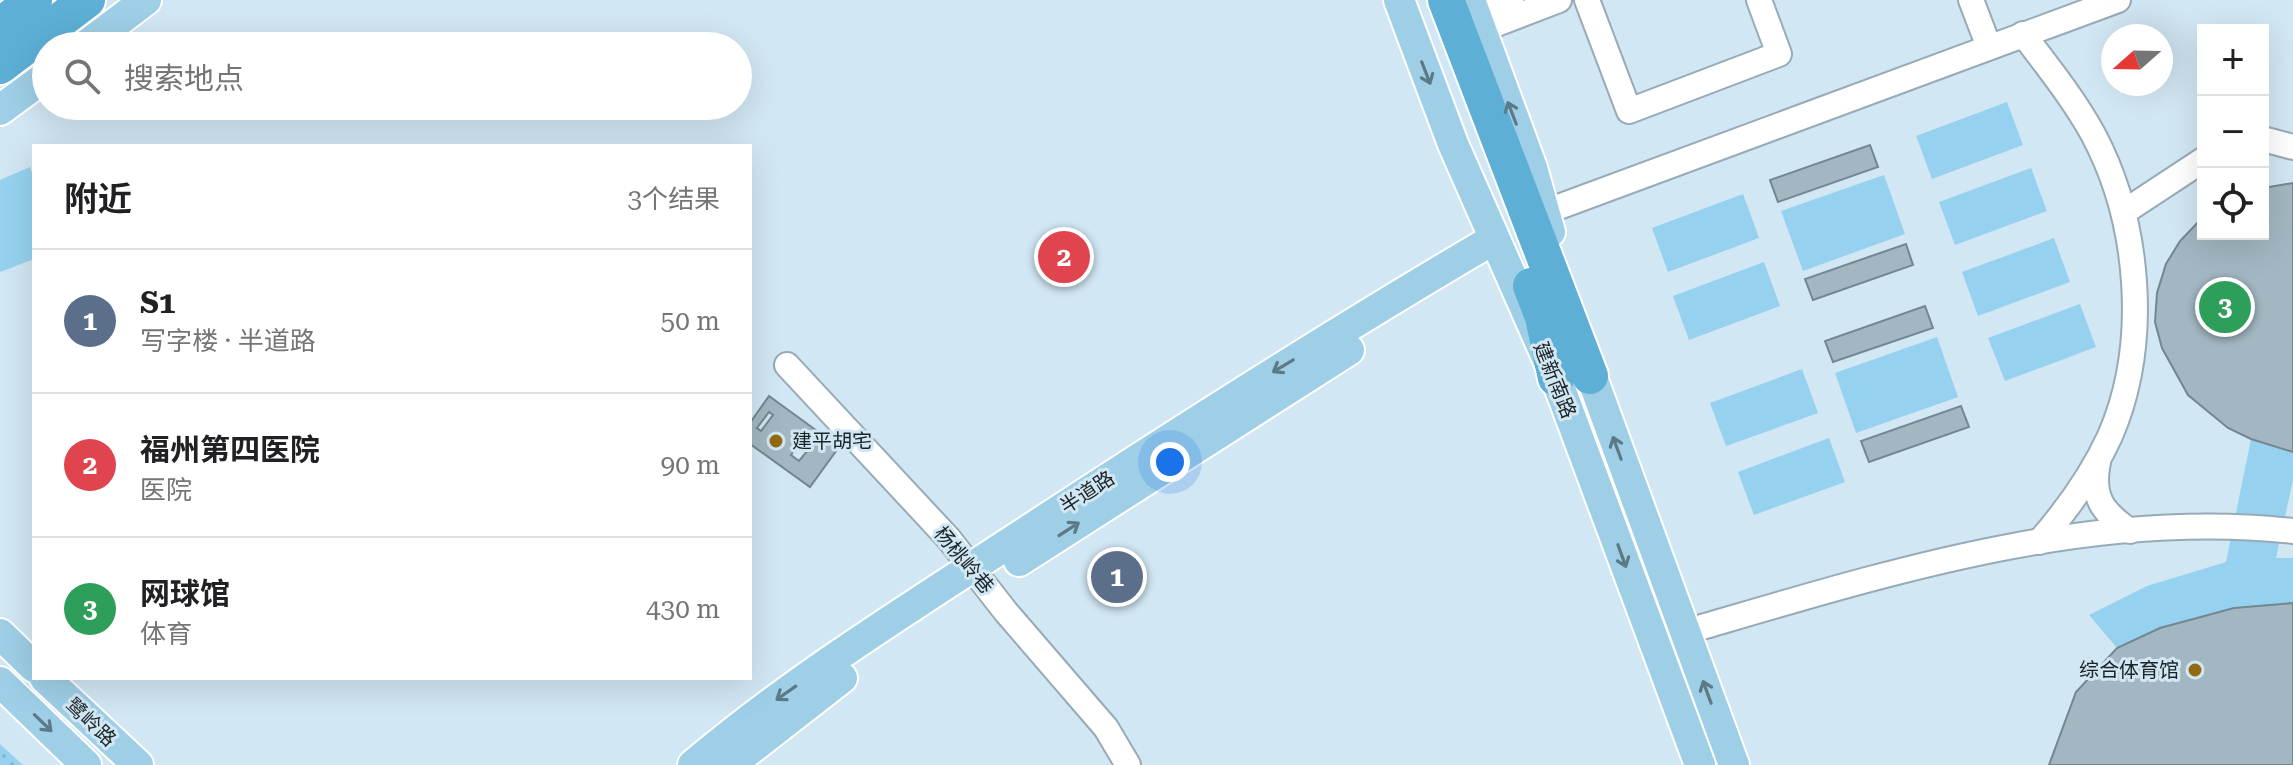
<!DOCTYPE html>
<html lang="zh">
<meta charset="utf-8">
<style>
:root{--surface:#fff;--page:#f2f2f2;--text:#202124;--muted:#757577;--line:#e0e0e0;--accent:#ea580c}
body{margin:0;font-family:"Roboto Serif","Noto Sans SC",serif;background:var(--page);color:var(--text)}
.controls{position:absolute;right:24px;top:24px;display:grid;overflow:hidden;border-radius:0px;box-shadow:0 8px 32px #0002}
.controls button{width:72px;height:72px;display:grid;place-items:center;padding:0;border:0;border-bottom:2px solid var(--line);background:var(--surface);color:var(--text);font:40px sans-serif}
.compass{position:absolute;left:2101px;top:24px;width:72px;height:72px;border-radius:50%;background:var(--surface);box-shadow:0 8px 32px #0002;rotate:250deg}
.you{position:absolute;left:1170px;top:462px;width:28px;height:28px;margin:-20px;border:6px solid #fff;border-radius:50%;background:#1a73e8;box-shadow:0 0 0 12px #1a73e833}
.badge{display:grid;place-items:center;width:52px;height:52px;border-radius:50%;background:var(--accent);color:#fff;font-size:26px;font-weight:700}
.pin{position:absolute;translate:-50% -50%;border:4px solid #fff;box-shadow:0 2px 8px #0006}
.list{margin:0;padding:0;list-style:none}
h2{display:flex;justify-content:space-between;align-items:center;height:104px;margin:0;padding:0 32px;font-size:34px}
h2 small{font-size:26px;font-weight:400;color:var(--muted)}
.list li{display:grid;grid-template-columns:52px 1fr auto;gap:24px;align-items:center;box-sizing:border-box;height:144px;padding:0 32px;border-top:2px solid var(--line)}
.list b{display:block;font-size:30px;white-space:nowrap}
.list p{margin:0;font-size:26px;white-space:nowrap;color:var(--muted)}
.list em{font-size:26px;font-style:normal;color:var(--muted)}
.icon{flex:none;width:44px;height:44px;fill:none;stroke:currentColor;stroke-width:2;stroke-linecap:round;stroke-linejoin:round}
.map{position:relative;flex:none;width:2293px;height:765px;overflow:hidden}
.search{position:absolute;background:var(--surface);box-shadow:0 8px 32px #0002;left:32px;top:32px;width:720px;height:88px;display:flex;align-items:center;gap:20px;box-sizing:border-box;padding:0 28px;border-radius:44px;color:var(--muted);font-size:30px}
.panel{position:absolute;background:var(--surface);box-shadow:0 8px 32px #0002;left:32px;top:144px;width:720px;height:536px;border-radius:0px}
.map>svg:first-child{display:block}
.grass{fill:#96d2ef}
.park{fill:url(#park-dots)}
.building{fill:#a2b7c2;stroke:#738791;stroke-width:2;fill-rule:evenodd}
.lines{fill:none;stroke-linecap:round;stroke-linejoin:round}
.minor-casing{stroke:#96abb6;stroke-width:28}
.major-casing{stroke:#fff;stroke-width:34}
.highway-casing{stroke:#fff;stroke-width:40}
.minor{stroke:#fff;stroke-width:24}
.major{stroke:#9ecfe6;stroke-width:30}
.highway{stroke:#5dafd5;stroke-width:36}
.oneway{stroke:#5c7986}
.poi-dot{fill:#936a13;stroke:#d1e7f3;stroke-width:3}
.labels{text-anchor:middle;stroke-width:6;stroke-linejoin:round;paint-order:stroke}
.street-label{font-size:20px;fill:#1b2327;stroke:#d1e7f3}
.poi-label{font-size:20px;fill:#1b2327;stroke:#d1e7f3;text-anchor:start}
</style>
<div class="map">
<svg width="2293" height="765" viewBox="0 0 2293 765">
<defs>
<pattern id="park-dots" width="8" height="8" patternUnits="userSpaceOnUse" patternTransform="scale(2)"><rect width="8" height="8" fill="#96d2ef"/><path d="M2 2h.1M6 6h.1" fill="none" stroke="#81b4cd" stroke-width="1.8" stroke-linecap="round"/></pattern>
</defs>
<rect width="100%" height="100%" fill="#d1e7f3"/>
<g class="grass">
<path d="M2007 102 2023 145 1932 179 1916 136Z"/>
<path d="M30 167 34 178V259L0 272V180Z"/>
<path d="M2031 168 2047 211 1955 245 1939 202Z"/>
<path d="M1884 175 1905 234 1803 271 1781 211Z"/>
<path d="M1743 194 1759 238 1668 272 1652 228Z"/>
<path d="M2054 238 2070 282 1978 316 1962 272Z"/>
<path d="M1764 262 1780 306 1689 340 1673 296Z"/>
<path d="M2080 304 2096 347 2005 381 1988 338Z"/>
<path d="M1937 337 1958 397 1856 433 1835 373Z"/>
<path d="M1802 369 1818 413 1726 446 1710 403Z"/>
<path d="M1829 438 1845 482 1754 515 1738 472Z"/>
<path d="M2251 439 2293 452V480L2276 558H2293V603L2234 608 2160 628 2117 648 2089 615 2147 586 2226 562Z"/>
</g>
<path class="park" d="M0 744 23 765H0Z"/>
<g class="building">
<path d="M1870 145 1878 167 1778 202 1770 180Z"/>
<path d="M2293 183V452L2251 439 2228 428 2188 395 2162 348 2155 322 2157 293 2166 264 2180 241 2203 217V234H2263V188Z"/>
<path d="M1906 244 1913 265 1813 300 1805 279Z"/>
<path d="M1925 306 1933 328 1833 362 1825 341Z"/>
<path d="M769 396 839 447 810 487 750 444V423ZM769 412 773 415 761 431 757 428ZM804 438 813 444 799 461 791 455Z"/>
<path d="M1961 406 1969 427 1869 462 1861 441Z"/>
<path d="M2293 603V765H2049L2076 692 2117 648 2160 628 2234 608Z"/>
</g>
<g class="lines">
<g class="minor-casing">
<g id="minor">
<path d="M1587 0 1629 111 1779 54 1759 0"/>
<path d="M1971 0 1989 47"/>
<path d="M1475 14 1511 0"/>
<path d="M1481 30 1559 0"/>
<path d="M2023 34C2048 67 2073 98 2093 134 2140 222 2150 344 2110 436 2092 475 2067 510 2039 542"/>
<path d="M2263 139 2293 147"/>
<path d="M1545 212 2118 0"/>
<path d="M2124 212 2203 160"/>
<path d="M787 365 949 539 1006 612 1106 728 1128 765"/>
<path d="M2098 462C2091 497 2102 512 2130 531"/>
<path d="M1685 632C1881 575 2086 508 2293 531"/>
</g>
</g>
<g class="major-casing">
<g id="major">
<path d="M1399 0 1453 144 1556 378 1700 765"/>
<path d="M1470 0 1532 168 1550 232"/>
<path d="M85 46 146 0"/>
<path d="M0 110 46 76"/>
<path d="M1584 356 1734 765"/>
<path d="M1019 561 1349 350"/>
<path d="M0 634 34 667"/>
<path d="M45 678 138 765"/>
<path d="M0 682 86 765"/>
<path d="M693 765C796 678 913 606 1026 532 1180 431 1335 332 1494 239"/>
<path d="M730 765 842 678"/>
</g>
</g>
<g class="highway-casing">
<g id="highway">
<path d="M1446 0 1590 376"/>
<path d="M0 26 34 0"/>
<path d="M0 66 87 0"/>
<path d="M1531 286 1543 317 1556 378"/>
</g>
</g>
<use href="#minor" class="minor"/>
<use href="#major" class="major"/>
<use href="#highway" class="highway"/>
</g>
<defs><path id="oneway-shaft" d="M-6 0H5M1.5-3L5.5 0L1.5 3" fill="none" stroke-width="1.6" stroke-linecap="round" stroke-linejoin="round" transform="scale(2)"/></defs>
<g class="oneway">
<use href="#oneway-shaft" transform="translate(1426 73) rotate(69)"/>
<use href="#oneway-shaft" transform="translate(1512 113) rotate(-111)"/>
<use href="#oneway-shaft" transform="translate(1283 366) rotate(149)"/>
<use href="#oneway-shaft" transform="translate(1617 448) rotate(-110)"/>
<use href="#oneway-shaft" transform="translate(1069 529) rotate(-33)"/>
<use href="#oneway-shaft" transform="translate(1622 556) rotate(70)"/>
<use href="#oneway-shaft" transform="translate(1707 692) rotate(-110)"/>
<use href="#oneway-shaft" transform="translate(786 693) rotate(145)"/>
<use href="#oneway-shaft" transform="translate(43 723) rotate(44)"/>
</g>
<g class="poi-dot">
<circle cx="776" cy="441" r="8"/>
<circle cx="2195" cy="670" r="8"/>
</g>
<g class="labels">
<g class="street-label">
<text transform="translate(1555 380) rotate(68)" y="7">建新南路</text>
<text transform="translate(1087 492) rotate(-33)" y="7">半道路</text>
<text transform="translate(964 560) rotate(50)" y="7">杨桃岭巷</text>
<text transform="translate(91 722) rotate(43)" y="7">鹭岭路</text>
</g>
<g class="poi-label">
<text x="792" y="448">建平胡宅</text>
<text x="2179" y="677" text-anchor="end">综合体育馆</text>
</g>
</g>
</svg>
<div class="controls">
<button>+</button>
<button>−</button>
<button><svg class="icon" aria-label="locate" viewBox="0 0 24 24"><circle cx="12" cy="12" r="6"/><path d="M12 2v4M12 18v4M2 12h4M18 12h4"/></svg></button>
</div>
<svg class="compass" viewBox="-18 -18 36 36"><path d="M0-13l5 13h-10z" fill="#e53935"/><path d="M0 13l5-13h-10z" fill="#757577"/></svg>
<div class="you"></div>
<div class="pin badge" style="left:1117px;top:577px;background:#5c6f8a">1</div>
<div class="pin badge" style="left:1064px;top:257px;background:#e0444e">2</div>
<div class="pin badge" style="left:2225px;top:307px;background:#2e9e5b">3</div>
<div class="search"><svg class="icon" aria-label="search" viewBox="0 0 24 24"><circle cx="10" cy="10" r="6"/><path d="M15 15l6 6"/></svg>搜索地点</div>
<section class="panel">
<h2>附近<small>3个结果</small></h2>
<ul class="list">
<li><span class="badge" style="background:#5c6f8a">1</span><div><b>S1</b><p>写字楼 · 半道路</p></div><em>50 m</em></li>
<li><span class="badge" style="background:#e0444e">2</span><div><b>福州第四医院</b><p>医院</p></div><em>90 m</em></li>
<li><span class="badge" style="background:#2e9e5b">3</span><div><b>网球馆</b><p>体育</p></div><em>430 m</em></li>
</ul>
</section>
</div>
